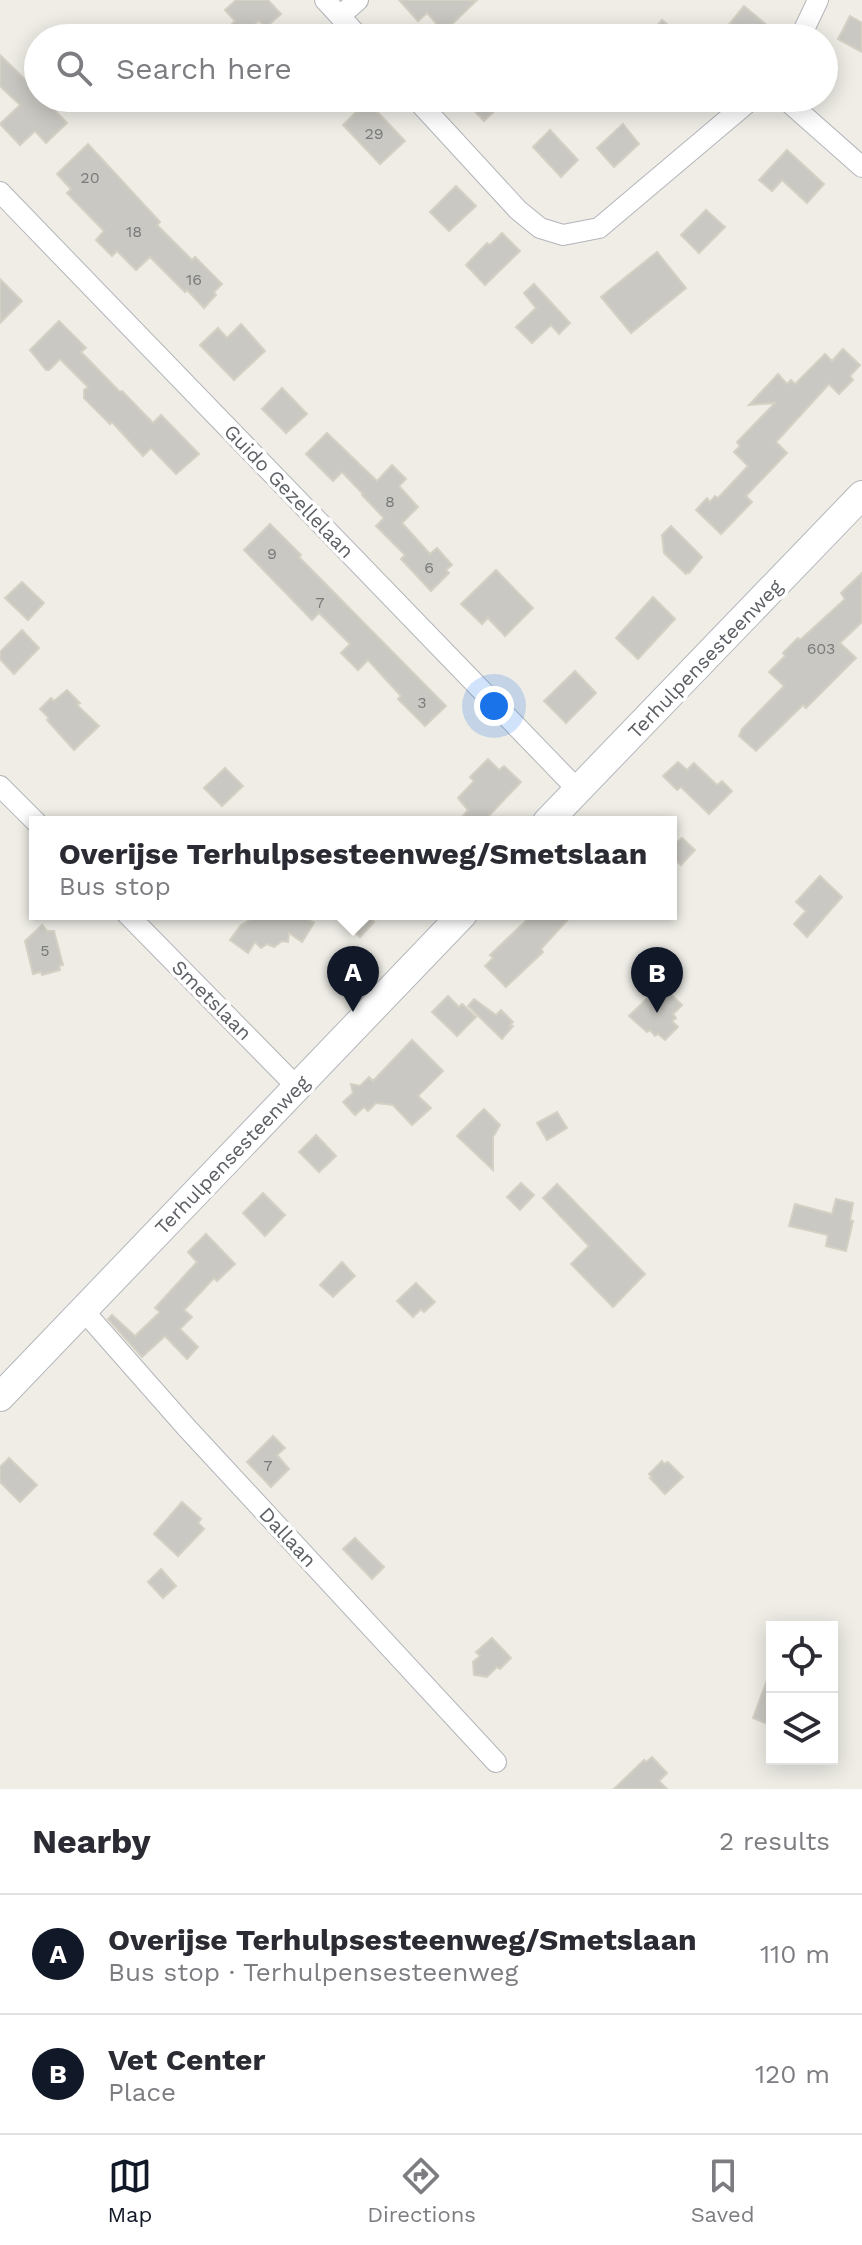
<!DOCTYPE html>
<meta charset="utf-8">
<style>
:root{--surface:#fff;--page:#f2f2f3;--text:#2b2b33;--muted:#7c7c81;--line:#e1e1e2;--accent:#111827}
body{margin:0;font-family:"Work Sans",sans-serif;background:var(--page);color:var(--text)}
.controls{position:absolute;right:24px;bottom:24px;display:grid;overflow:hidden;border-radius:0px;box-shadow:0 4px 20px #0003}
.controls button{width:72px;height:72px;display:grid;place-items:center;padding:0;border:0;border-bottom:2px solid var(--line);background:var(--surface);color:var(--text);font:40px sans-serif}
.you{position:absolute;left:494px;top:706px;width:28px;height:28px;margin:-20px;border:6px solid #fff;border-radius:50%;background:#1a73e8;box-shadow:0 0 0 12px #1a73e833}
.badge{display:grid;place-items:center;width:52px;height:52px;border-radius:50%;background:var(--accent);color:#fff;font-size:26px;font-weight:700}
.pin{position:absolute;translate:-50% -66px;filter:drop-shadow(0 2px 4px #0008)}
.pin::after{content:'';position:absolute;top:42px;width:28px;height:24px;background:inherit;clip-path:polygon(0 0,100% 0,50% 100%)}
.popup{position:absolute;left:29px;top:816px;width:648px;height:104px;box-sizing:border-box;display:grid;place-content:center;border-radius:0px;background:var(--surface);filter:drop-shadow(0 2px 6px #0005);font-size:26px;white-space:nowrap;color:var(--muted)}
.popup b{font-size:30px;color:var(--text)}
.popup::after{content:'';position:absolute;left:50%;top:100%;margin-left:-16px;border:16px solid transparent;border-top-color:var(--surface)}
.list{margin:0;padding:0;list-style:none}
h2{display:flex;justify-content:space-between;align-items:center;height:104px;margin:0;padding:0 32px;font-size:34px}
h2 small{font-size:26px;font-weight:400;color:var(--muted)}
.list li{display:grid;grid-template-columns:52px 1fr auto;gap:24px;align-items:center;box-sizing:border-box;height:120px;padding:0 32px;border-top:2px solid var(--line)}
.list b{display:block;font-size:30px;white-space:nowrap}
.list p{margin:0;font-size:26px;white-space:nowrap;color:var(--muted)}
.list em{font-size:26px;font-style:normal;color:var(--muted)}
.icon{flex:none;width:44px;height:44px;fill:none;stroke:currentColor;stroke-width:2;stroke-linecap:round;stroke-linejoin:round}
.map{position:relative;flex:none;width:862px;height:1789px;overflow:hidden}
.search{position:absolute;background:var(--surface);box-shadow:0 4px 20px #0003;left:24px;right:24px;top:24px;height:88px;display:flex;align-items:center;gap:20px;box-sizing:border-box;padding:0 28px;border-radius:44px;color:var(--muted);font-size:30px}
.sheet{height:344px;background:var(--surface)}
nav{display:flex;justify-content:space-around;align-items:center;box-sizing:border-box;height:112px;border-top:2px solid var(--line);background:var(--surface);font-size:22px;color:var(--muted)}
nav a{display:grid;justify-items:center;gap:4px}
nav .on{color:var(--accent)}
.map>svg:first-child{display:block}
.building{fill:#cac8c2;stroke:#d4d0c4;stroke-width:2}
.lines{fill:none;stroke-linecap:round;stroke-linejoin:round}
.street-casing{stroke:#b3b5ba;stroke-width:22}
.secondary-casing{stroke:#b4b7bc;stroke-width:30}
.street{stroke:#fff;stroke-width:20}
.secondary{stroke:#fff;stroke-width:28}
.labels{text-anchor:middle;stroke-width:7;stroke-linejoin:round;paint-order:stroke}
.number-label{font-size:16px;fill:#787a7c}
.street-label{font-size:20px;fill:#5d6065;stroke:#fff}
</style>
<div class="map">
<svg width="862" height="1789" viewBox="0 0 862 1789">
<rect width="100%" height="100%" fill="#efede6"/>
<g class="building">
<path d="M236 0H268L281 14 265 28 259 21 242 35 231 25 235 21 225 10Z"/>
<path d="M399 0H477L444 32 427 13 418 21Z"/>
<path d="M744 6 770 28 762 38H718Z"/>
<path d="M850 16 862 23V52L838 39Z"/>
<path d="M662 20 684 38H647Z"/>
<path d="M0 55 38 92V98H43L67 123 46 143 35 131 20 145 0 124 20 105 0 86Z"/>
<path d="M478 98H508L484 121 469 105Z"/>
<path d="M367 101 405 141 380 164 343 125Z"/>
<path d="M623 124 639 144 614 167 597 148Z"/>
<path d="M550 130 578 160 561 177 533 147Z"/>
<path d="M88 144 160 222 157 225 192 260 195 257 222 284 214 292 216 295 204 308 187 290 185 292 150 257 136 270 117 251 112 256 96 240 104 231 67 193 71 189 57 174Z"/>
<path d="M787 150 824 184 807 203 782 180 772 191 759 180Z"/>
<path d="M456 186 476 206 449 231 430 212Z"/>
<path d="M706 210 725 227 699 253 681 235Z"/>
<path d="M502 233 520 251 485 285 466 265 487 243 490 245Z"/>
<path d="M657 252 686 288 631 333 601 297Z"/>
<path d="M0 279 22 301 0 323Z"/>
<path d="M534 284 570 323 559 334 551 325 532 343 516 327 536 308 524 293Z"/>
<path d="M59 321 86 348 81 352 120 392 122 391 153 423 161 415 199 454 176 474 151 448 143 456 112 422 110 424 84 398V390L88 387 60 359 49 370H46L30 350Z"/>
<path d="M241 324 265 351 234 380 200 345 218 328 227 338Z"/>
<path d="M843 349 860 365 850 376 853 380 839 394 829 384 776 442 787 453 746 496 752 502 721 534 696 510 707 498 710 502 715 496 718 498 748 466 734 452 740 446 737 442 775 403 749 405 778 374 787 384 791 380 795 384 825 354 832 361Z"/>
<path d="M282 388 307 414 286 433 262 409Z"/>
<path d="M327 433 377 481 392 465 406 479 399 486 418 507 402 523 430 554 437 548 452 565 446 570 449 573 431 591 401 559 405 555 376 526 384 518 362 495 363 494 342 472 333 481 306 454Z"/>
<path d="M270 524 301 555 299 557 446 706 425 726 398 699 401 696 368 660 358 670 341 653 350 644 319 613 312 620 244 550Z"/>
<path d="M671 526 702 557 689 573 688 572 686 574 664 553 662 535Z"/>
<path d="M496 570 533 608 505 636 488 618 482 624 461 604Z"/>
<path d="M862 573V622L840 643 856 658 806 708 803 705 756 751 739 736 742 729 784 686 769 672 785 656 783 653 798 638 800 640 845 599 841 593Z"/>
<path d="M22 582 44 603 28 620 5 598Z"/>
<path d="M653 597 675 619 638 659 616 638Z"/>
<path d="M22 630 39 648 14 674 0 659V652Z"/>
<path d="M575 671 596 693 566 723 544 701Z"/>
<path d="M67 690 80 703 77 705 99 726 74 750 47 720 49 718 40 709 51 698 54 701Z"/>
<path d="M488 759 499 770 504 766 521 782 483 822H458L468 810 458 798 474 781 470 777Z"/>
<path d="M678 762 687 770 694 763 717 785 722 781 732 791 709 814 681 787 677 790 663 776Z"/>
<path d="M225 768 243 786 222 806 204 788Z"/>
<path d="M682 838 695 850 681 865 671 856V847Z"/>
<path d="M820 876 842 897 807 937 794 924 806 911 796 902Z"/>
<path d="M261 914H297L314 923 302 942 289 933 288 942 282 941 274 947 267 944 261 948 255 942 248 953 230 940 241 925Z"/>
<path d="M335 914H365L374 922 360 937Z"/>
<path d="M533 914H573L541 949 543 952 506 987 485 966 493 958 490 955Z"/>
<path d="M42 925 47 931H54L63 965 59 966 60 970 42 975 41 972 33 974 25 941Z"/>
<path d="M661 985 682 1005 673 1014 676 1018 672 1021 678 1027 665 1040 658 1034 655 1036 650 1030 647 1032 629 1016Z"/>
<path d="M448 996 459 1007 462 1004 476 1017 457 1036 432 1012Z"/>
<path d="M474 999 496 1015 501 1010 513 1022 510 1025 513 1026 502 1039 468 1006Z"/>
<path d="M412 1040 443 1071 418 1096 431 1108 412 1125 393 1105 376 1103 368 1111 364 1107 355 1115 343 1102 353 1093 351 1084 360 1086 369 1077 373 1081Z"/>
<path d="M484 1109 500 1125 493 1137V1170L457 1136Z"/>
<path d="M557 1112 567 1128 547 1140 537 1123Z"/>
<path d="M316 1135 336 1156 319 1172 299 1152Z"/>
<path d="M521 1183 534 1195 520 1210 507 1197Z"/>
<path d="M557 1184 645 1274 613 1307 571 1264 589 1246 543 1198Z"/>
<path d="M263 1193 285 1215 265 1236 243 1213Z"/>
<path d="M836 1199 853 1203 850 1220 853 1221 846 1251 826 1246 828 1235 789 1226 795 1204 832 1214Z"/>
<path d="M206 1234 235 1264 217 1281 214 1278 184 1310 192 1317 180 1329 198 1347 187 1359 165 1336 142 1357 108 1319 112 1315 135 1336 160 1312 155 1308 197 1262 188 1252Z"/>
<path d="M342 1262 355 1276 333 1297 320 1285Z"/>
<path d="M416 1283 435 1302 424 1312 421 1309 413 1317 397 1301Z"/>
<path d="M273 1436 285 1448 277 1455 289 1469 271 1487 247 1462Z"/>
<path d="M9 1458 37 1485 20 1502 0 1482V1467Z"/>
<path d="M662 1461 664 1464 668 1462 683 1477 665 1494 650 1478 652 1477 649 1474Z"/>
<path d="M182 1502 201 1519 198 1523 204 1529 178 1556 154 1534Z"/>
<path d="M355 1538 384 1567 372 1579 343 1549Z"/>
<path d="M161 1569 176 1586 163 1598 148 1582Z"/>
<path d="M492 1638 511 1658 500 1669 497 1667 487 1677 474 1675 473 1662 480 1656 476 1652Z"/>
<path d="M770 1672H772V1726L753 1718Z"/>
<path d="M652 1757 667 1773 659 1781 667 1789H614L644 1760 646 1762Z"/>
</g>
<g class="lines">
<g class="street-casing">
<g id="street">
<path d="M325 0 360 38"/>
<path d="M340 16 358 0"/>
<path d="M800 38 818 0"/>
<path d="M415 98 518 210 540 228 563 235 599 228 753 98"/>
<path d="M784 98 862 167"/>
<path d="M0 192 577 789"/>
<path d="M0 786 36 822"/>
<path d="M127 914 297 1087"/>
<path d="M83 1310 186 1427 496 1762"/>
</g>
</g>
<g class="secondary-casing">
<g id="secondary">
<path d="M547 822 862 495"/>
<path d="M0 1397 463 914"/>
</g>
</g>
<use href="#street" class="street"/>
<use href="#secondary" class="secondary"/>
</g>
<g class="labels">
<g class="number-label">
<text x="374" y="139">29</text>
<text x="90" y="183">20</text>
<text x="134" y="237">18</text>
<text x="194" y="285">16</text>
<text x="390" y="507">8</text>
<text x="272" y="559">9</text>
<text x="429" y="573">6</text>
<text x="320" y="608">7</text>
<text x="821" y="654">603</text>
<text x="422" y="708">3</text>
<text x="45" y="956">5</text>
<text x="268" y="1471">7</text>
</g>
<g class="street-label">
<text transform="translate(289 491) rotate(46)" y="7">Guido Gezellelaan</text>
<text transform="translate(705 659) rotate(-46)" y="7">Terhulpensesteenweg</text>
<text transform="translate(212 1000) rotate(45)" y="7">Smetslaan</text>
<text transform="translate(232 1155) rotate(-46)" y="7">Terhulpensesteenweg</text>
<text transform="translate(288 1537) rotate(47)" y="7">Dallaan</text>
</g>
</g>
</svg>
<div class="controls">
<button><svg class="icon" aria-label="locate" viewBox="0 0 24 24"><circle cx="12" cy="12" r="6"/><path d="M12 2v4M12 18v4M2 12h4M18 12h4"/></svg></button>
<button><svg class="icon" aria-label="layers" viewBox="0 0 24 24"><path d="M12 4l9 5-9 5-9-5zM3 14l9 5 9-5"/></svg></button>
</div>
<div class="you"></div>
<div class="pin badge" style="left:353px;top:1012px">A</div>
<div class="popup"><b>Overijse Terhulpsesteenweg/Smetslaan</b>Bus stop</div>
<div class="pin badge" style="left:657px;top:1013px">B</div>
<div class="search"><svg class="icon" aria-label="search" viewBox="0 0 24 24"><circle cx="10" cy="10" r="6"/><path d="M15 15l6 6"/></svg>Search here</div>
</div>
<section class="sheet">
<h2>Nearby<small>2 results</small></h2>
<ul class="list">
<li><span class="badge">A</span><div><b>Overijse Terhulpsesteenweg/Smetslaan</b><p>Bus stop · Terhulpensesteenweg</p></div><em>110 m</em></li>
<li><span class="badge">B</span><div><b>Vet Center</b><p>Place</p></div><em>120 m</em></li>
</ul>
</section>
<nav>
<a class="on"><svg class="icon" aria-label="map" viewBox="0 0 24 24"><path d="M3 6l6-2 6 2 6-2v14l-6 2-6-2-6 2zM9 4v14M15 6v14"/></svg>Map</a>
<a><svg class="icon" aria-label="directions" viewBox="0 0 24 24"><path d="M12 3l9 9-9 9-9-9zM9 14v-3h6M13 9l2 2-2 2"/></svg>Directions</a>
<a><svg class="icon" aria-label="saved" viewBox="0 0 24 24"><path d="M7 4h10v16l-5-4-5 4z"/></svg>Saved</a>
</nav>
